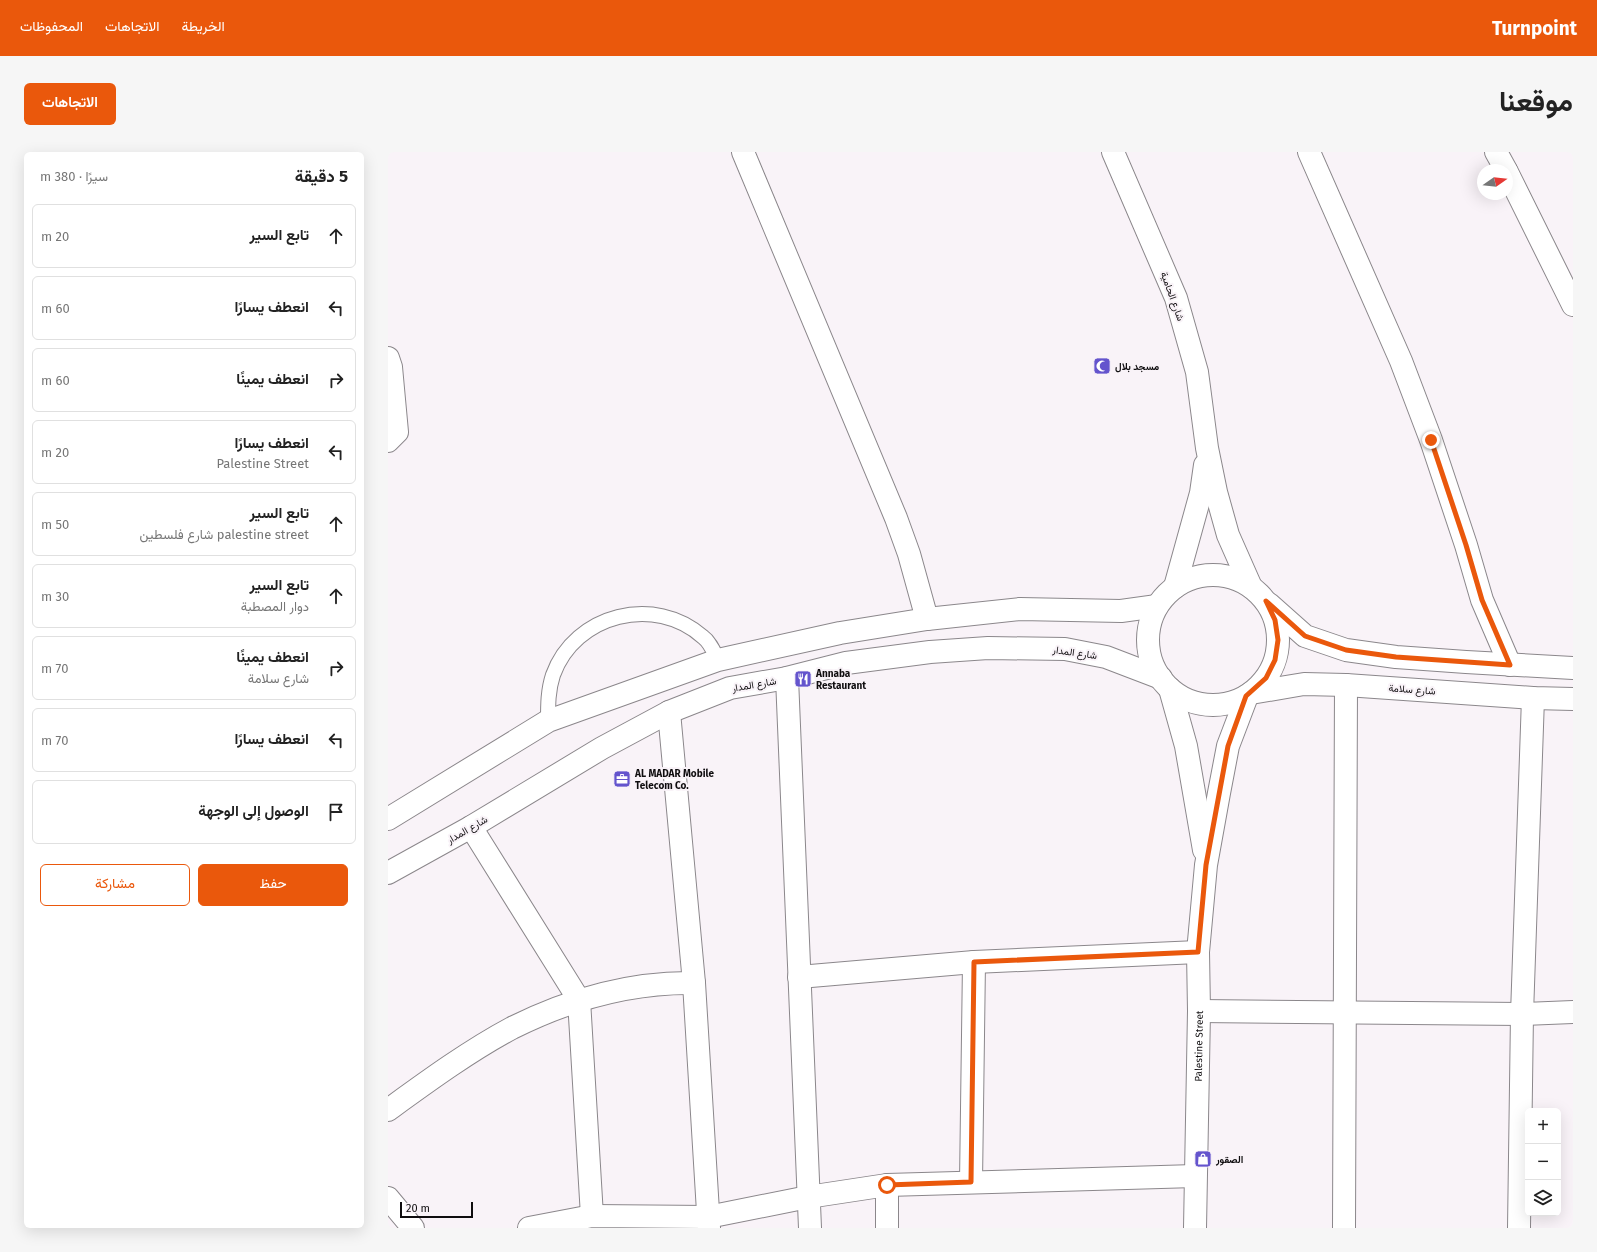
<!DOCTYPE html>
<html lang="ar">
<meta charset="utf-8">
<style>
:root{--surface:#fff;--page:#f6f6f6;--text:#222;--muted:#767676;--line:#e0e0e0;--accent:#ea580c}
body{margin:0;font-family:"Fira Sans",Vazirmatn,sans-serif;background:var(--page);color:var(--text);direction:rtl}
.controls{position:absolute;right:12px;bottom:12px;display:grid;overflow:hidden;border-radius:6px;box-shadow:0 4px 16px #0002}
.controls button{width:36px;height:36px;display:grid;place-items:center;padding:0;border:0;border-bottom:1px solid var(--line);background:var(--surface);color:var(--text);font:20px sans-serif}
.compass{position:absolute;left:1089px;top:12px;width:36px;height:36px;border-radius:50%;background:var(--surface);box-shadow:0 4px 16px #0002;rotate:76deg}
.scale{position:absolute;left:12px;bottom:10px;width:73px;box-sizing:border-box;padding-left:4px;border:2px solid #0f0d0f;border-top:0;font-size:11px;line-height:14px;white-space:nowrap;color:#0f0d0f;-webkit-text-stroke:3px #f9f3f8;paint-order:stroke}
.stop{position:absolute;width:12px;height:12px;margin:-9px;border:3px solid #ea580c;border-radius:50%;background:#fff}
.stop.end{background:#ea580c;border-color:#fff;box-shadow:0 1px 4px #0008}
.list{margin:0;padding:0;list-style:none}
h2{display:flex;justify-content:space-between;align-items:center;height:52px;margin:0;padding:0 16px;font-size:17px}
h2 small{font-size:13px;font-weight:400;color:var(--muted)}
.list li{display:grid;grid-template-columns:26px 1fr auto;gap:12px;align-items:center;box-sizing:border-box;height:64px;margin:0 8px 8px;padding:0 8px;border:1px solid var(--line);border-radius:6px}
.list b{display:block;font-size:15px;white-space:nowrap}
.list p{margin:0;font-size:13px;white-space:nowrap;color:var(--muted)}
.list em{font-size:13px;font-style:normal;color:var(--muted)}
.actions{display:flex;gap:8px;padding:12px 16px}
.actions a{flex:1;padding:9px 0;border:1px solid var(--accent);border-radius:6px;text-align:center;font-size:14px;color:var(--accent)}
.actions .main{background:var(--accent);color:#fff}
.icon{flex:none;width:22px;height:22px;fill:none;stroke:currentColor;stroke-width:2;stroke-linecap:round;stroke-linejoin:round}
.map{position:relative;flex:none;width:1185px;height:1076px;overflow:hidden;direction:ltr;border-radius:6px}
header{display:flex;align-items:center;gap:24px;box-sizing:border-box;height:56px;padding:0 20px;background:var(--accent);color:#fff}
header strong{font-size:19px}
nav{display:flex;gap:22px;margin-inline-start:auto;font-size:14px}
.intro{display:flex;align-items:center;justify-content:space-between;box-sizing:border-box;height:96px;padding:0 24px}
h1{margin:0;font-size:28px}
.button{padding:10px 18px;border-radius:6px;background:var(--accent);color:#fff;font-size:14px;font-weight:700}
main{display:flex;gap:24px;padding:0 24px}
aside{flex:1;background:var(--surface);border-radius:6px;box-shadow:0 4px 16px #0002}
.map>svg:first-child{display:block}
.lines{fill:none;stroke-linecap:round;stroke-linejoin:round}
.lane-casing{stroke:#8b878b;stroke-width:16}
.street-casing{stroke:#8b878b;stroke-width:24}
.secondary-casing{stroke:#8b878b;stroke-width:24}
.lane{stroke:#fff;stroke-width:14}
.street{stroke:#fff;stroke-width:22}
.secondary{stroke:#fff;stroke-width:22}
.route{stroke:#ea580c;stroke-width:5}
.labels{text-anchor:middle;stroke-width:4;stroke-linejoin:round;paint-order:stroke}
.street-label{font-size:10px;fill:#0f0d0f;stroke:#f9f3f8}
.poi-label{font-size:10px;font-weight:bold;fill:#0f0d0f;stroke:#f9f3f8;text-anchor:start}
</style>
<header>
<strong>Turnpoint</strong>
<nav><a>الخريطة</a><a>الاتجاهات</a><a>المحفوظات</a></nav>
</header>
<div class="intro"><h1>موقعنا</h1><a class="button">الاتجاهات</a></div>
<main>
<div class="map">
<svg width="1185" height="1076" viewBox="0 0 1185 1076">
<rect width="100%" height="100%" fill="#f9f3f8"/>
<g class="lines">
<g class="lane-casing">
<path id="lane" d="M160 569C160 553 160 538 165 523 187 462 267 442 315 485 322 490 326 500 330 508"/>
</g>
<g class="street-casing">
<g id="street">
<path d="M355 0 508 366 521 402 539 467"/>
<path d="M725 0 788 146 809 220 819 296 828 340 840 383 863 435"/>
<path d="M921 0 1013 209 1043 288 1078 393 1094 448 1122 513"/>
<path d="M1108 0 1118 18"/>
<path d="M1119 20 1185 153"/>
<path d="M0 206 3 215 9 280 0 289"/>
<path d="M787 435 813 341 817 313"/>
<path d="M399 526 422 1076"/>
<path d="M782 537 798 594 816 698"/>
<path d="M281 560 306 831 321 1076"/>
<path d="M83 675 191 848 204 1064"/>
<path d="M411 825 586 810 810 800"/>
<path d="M811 859 1134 862 1185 860"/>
<path d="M0 958C40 929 81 899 124 876 180 848 243 830 306 831"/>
<path d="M583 1030 586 810"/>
<path d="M0 1046 25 1076"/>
<path d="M141 1076 204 1064 320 1065 420 1045 499 1033 807 1024"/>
<path d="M499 1076V1033"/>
<path id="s1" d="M807 1076 811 859 810 800 818 713 831 641 840 594 859 544"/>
<path d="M956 1076 958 533"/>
<path d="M1131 1076 1134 862 1145 546"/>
</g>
</g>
<g class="secondary-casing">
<g id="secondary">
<circle cx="825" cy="488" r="65"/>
<path d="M881 452 917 484 958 498 1008 505 1078 510 1185 516"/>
<path d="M863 541 916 532 958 533 1145 546 1185 547"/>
<path d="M0 667 160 569 330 508 452 481 539 467 632 457 733 459 769 454"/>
<path d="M0 721 83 675 214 596 281 560 342 536 399 526 458 511 542 500 600 496 677 497 718 505 773 526"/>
</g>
</g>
<use href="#lane" class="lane"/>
<use href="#street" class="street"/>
<use href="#secondary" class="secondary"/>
</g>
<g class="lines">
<path class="route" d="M499 1033 583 1030 586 810 810 800 818 713 840 594 858 544 878 526 887 508 890 488 887 468 878 449 917 484 958 498 1008 505 1122 513 1094 448 1078 393 1043 288"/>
</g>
<defs>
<g id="mosque-square" transform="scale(0.9)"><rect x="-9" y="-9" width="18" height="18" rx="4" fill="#6454cd" stroke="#f9f3f8"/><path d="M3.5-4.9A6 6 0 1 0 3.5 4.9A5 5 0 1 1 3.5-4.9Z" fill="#fff"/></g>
<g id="restaurant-square" transform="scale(0.9)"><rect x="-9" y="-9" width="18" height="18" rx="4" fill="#6454cd" stroke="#f9f3f8"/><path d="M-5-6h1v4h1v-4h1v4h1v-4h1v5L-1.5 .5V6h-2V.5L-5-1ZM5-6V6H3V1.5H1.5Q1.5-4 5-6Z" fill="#fff"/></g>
<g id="office-square" transform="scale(0.9)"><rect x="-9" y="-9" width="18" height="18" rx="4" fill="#6454cd" stroke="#f9f3f8"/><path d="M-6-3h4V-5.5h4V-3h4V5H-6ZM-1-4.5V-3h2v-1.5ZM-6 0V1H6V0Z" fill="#fff"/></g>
<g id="shop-square" transform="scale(0.9)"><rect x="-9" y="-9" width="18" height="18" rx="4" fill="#6454cd" stroke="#f9f3f8"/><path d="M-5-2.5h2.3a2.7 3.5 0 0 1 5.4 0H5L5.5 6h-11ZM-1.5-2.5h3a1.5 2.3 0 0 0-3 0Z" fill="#fff"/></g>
</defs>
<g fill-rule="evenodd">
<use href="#mosque-square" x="714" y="214"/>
<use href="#restaurant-square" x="415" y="527"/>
<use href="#office-square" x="234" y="627"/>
<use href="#shop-square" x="815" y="1007"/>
</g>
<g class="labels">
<g class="street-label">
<text transform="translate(785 144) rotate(70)" y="4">شارع الحامية</text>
<text transform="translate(687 500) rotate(8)" y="4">شارع المدار</text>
<text transform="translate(366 532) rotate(-10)" y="4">شارع المدار</text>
<text transform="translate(1024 537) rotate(4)" y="4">شارع سلامة</text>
<text transform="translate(79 677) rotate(-30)" y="4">شارع المدار</text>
<text dy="4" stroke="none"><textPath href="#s1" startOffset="182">Palestine Street</textPath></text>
</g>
<g class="poi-label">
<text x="727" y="218">مسجد بلال</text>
<text x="428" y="525">Annaba<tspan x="428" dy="12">Restaurant</tspan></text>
<text x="247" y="625">AL MADAR Mobile<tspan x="247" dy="12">Telecom Co.</tspan></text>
<text x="828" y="1011">الصقور</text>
</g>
</g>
</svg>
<div class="controls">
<button>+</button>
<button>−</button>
<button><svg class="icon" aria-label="layers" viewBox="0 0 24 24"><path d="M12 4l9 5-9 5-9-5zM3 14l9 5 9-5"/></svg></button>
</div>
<svg class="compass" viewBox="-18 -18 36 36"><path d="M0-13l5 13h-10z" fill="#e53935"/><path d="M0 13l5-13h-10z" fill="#767676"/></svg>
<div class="scale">20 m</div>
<div class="stop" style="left:499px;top:1033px"></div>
<div class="stop end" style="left:1043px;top:288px"></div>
</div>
<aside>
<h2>5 دقيقة<small>سيرًا · 380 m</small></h2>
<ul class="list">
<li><svg class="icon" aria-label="ahead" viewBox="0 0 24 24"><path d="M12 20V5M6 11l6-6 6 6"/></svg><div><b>تابع السير</b></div><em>20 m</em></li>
<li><svg class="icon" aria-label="left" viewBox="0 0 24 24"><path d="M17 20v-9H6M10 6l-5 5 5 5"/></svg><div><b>انعطف يسارًا</b></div><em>60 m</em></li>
<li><svg class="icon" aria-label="right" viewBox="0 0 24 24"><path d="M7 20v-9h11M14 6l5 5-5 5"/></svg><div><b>انعطف يمينًا</b></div><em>60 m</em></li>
<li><svg class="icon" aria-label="left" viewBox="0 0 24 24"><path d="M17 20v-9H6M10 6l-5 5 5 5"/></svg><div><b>انعطف يسارًا</b><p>Palestine Street</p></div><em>20 m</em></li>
<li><svg class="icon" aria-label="ahead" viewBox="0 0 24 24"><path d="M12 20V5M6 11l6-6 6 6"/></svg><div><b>تابع السير</b><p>palestine street شارع فلسطين</p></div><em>50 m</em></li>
<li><svg class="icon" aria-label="ahead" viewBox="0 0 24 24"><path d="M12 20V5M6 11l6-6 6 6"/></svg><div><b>تابع السير</b><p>دوار المصطبة</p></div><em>30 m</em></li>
<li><svg class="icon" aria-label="right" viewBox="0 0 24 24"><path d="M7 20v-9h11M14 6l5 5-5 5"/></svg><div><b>انعطف يمينًا</b><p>شارع سلامة</p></div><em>70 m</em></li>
<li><svg class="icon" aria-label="left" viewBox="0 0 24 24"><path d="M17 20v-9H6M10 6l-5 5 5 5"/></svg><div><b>انعطف يسارًا</b></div><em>70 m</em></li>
<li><svg class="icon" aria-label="arrive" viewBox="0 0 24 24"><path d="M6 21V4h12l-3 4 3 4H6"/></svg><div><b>الوصول إلى الوجهة</b></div></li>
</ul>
<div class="actions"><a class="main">حفظ</a><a>مشاركة</a></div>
</aside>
</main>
